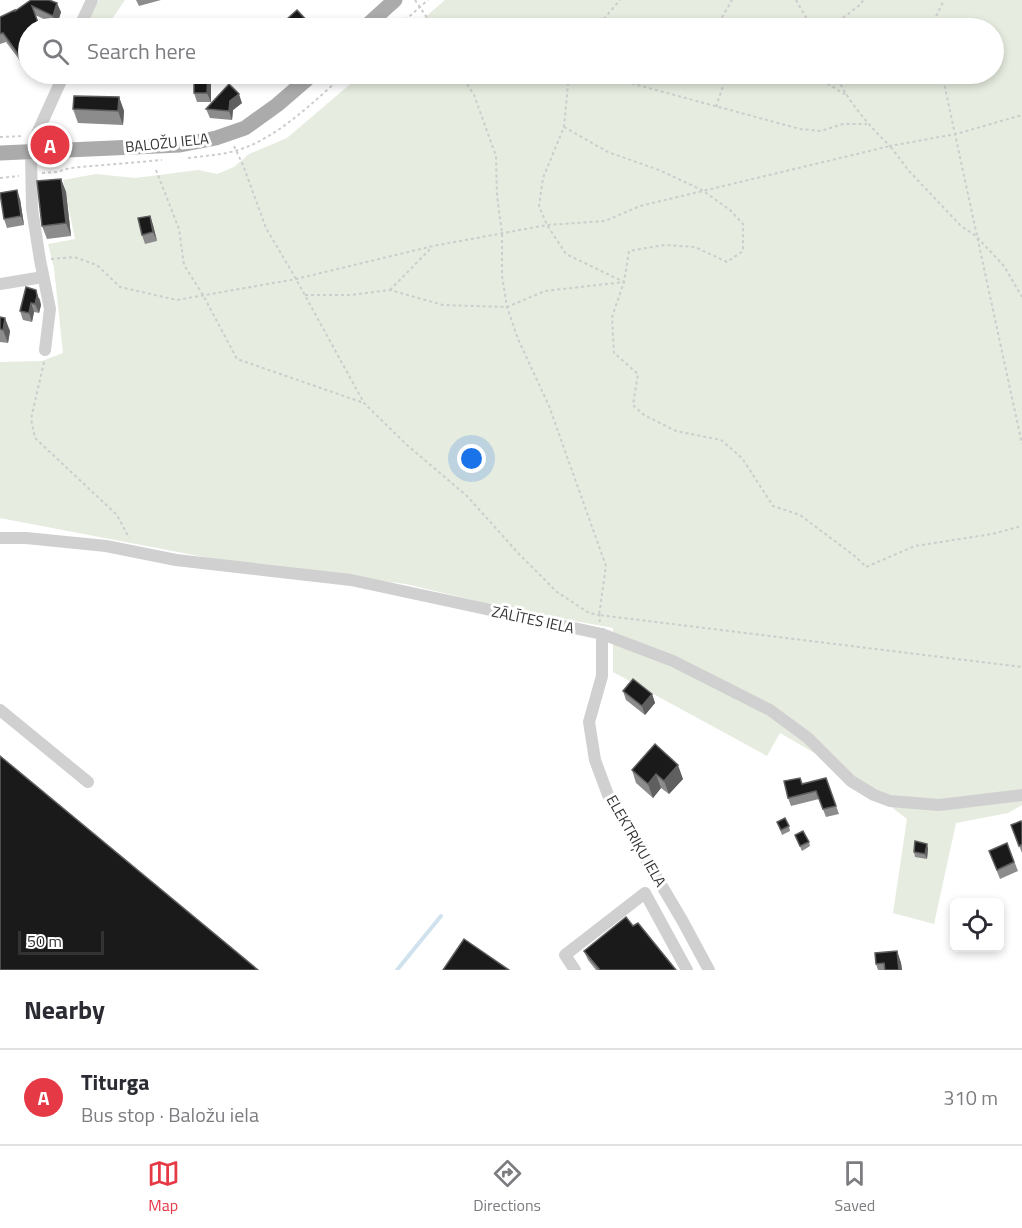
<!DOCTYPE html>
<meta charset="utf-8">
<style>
:root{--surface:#fff;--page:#f2f2f3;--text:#2b2b33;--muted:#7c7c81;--line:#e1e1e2;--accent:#e63946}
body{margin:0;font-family:"Titillium Web",sans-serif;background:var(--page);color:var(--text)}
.controls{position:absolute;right:18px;bottom:18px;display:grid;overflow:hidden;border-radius:9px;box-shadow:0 3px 9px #0003}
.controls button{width:54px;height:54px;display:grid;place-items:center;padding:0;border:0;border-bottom:2px solid var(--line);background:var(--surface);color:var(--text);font:30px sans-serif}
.scale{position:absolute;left:18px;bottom:15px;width:86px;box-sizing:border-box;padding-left:6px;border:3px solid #333;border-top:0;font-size:16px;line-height:21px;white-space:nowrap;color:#333;-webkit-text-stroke:4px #fff;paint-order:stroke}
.you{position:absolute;left:472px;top:459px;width:21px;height:21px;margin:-15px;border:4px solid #fff;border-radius:50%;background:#1a73e8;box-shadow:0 0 0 9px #1a73e833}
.badge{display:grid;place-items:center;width:39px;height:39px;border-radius:50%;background:var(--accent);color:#fff;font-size:20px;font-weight:700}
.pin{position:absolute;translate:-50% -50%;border:3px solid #fff;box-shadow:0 2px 6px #0006}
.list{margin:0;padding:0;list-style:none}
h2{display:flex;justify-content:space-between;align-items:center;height:78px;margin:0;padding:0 24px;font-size:26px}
h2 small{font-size:20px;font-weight:400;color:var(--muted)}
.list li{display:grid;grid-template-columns:39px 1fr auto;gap:18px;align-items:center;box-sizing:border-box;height:96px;padding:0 24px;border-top:2px solid var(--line)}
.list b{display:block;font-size:22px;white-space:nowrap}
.list p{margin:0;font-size:20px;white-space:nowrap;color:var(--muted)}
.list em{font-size:20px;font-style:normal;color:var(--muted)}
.icon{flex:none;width:33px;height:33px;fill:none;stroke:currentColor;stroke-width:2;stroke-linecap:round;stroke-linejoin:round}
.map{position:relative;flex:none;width:1022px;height:970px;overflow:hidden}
.search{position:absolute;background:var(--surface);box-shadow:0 3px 9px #0003;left:18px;right:18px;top:18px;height:66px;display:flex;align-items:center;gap:15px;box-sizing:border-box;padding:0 21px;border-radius:33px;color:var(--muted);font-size:22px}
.sheet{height:174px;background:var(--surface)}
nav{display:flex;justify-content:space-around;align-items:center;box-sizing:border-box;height:84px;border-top:2px solid var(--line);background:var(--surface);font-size:16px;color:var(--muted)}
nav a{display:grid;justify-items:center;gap:3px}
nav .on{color:var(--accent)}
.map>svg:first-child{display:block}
.green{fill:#e6ecdf}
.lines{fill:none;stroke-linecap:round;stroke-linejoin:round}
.stream{stroke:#cfe2ee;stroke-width:4}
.path{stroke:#cdcdcd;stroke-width:2;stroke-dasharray:3 3;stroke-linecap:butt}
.minor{stroke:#d0d0d0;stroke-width:12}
.major{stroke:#ababab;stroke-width:15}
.wall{fill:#8c8c8c}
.shaded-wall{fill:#5f5f5f}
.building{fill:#1a1a1a;stroke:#5f5f5f;stroke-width:1.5}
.labels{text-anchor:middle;stroke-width:6;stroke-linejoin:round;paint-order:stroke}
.street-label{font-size:15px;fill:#333;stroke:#fff}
</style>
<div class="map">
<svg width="1022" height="970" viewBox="0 0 1022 970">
<rect width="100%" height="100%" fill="#fff"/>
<g class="green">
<path d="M99 0H125L106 28H96L85 23Z"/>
<path d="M445 0H1022V805L1008 813 956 823 934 924 893 913 907 819 842 769 780 733 767 756 613 672V628L510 609 406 584 225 561 0 518V362L42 361 63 353 54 268 48 244 75 239 63 180 96 174 135 178 198 170 217 174 234 167 249 154 287 138 362 74H994V28H413Z"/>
</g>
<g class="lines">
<path class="stream" d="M397 970 441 916"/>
<g class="path">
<path d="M415 0 434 28"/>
<path d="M796 0 812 28"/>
<path d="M843 18 861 4 863 0"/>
<path d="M931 27 944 0"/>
<path d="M396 28 428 0"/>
<path d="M596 28 620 0"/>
<path d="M716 28 732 0"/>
<path d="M826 28 843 19 911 20 931 27 932 28"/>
<path d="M461 74 474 95 496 156 497 195 502 233V276L507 307 518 339 549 406 606 566 599 615 1022 667"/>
<path d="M597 74 800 129 821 131 843 124H867"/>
<path d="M812 74 846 95"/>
<path d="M835 74C848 101 868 125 890 146L956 134 1022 115"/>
<path d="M942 74 1022 444"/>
<path d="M716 107 727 74"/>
<path d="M564 127 608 152 659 170 702 190 730 210 743 224V251L727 262 695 247 665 245 629 251 624 282 612 317 614 353 638 374 633 405 644 415 676 431 721 440 742 458 773 506 800 515 856 557 866 567 915 546 992 534 1022 526"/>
<path d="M0 137 24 136"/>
<path d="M234 146 243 165 266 228 296 279 364 403 407 445 467 496 518 553 557 592 589 613 599 615 600 622"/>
<path d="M188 158C204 156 220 155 235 151 277 139 313 102 345 74"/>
<path d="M156 170 179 229 184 265 203 295 237 359 364 403"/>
<path d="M42 173 57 172 70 168 162 160"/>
<path d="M0 178 19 176"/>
<path d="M51 259 74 257 97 265 120 287 177 300 296 279 433 246 547 225 605 221 640 206 890 146 909 171 961 226 976 236 1004 266 1022 297"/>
<path d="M390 290 432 247"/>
<path d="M305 295H351L390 290 443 305 507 307 545 291 624 282 566 254 547 225 539 206 543 178 564 127 569 74"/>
<path d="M44 362 31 419 35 438 117 515 129 538"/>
</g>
<g class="minor">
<path d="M79 28 92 0"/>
<path d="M0 284 43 277"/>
<path d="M45 350 50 309 40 260 32 209 31 153 35 138 64 74"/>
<path d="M0 538H26L106 546 176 560 351 580 602 634 673 661 770 710 808 738 851 781 874 795 890 801 939 805 1022 795"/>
<path d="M602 634V676L589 722 595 760 608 795 682 920 709 970"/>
<path d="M0 710 88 782"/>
<path d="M575 970 565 955 645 893 687 970"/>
</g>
<g class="major">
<path d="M364 28 395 0"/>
<path d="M0 153 180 145 216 138 245 128 277 105 313 74"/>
</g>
</g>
<g class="wall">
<path d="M31 0 61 12 57 25 35 15 28 28V69L27 70 6 42 0 44V17L15 11Z"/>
<path d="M136 0H161L139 6Z"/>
<path d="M79 74H97L94 79 80 75Z"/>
<path d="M215 74H231V78H217Z"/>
<path d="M211 81V102H197L194 93Z"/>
<path d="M119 97 124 111 123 125 78 123 73 109Z"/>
<path d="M242 103 233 110 232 120 210 118 206 109Z"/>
<path d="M61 179 66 192 71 236 47 239 42 226Z"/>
<path d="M20 199 24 225 7 228 4 219Z"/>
<path d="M150 216 153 225 157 241 145 244 142 235Z"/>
<path d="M26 287 40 299 41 305 39 313 34 312 32 322 23 320 20 311Z"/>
<path d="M0 317 10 331 8 343 0 342Z"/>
<path d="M623 691 652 694 655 703 645 715 626 700Z"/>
<path d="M632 770 683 779 669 794 661 788 653 798 636 783Z"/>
<path d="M826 778 839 814 826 817 819 799 791 806 788 798 803 784Z"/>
<path d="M777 822 789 826 790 831 782 835Z"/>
<path d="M1022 823V853L1011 825Z"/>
<path d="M795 835 809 842 810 846 802 851Z"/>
<path d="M1007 843 1018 871 1000 879 989 851Z"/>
<path d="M928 848 927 859 915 857 914 852Z"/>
<path d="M633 926 676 970H596L588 960 584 951Z"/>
<path d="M897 951 901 963 902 970H878L876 964Z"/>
</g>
<g class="shaded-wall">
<path d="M57 3 61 12 57 25 53 16Z"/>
<path d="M28 57V69L27 70 23 61Z"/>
<path d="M92 74H97L94 79Z"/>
<path d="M209 74 211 81V102L207 93Z"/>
<path d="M239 94 242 103 233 110 232 120 229 111 230 101Z"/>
<path d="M119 97 124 111 123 125 118 111Z"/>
<path d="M61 179 66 192 71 236 66 223Z"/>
<path d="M17 190 20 199 24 225 21 216Z"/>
<path d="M150 216 153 225 157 241 153 232Z"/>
<path d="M36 290 41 305 39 313 35 304Z"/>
<path d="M31 303 34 312 32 322 29 313Z"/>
<path d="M5 318 10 331 8 343 3 330Z"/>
<path d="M652 694 655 703 645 715 642 706Z"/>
<path d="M678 765 683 779 669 794 664 781Z"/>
<path d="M656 774 661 788 653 798 648 784Z"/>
<path d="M927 844 928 848 927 859 925 854Z"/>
<path d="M897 951 901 963 902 970H899Z"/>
</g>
<g class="building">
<path d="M31 0H49L57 3 53 16 32 6 40 28H28V57L23 61 3 33 0 34V17L15 10V11Z"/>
<path d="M297 10 311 25 307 28H277Z"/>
<path d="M194 74H208L207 93H194Z"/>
<path d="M229 84 239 94 230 101 229 111 206 109Z"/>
<path d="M74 96 119 97 118 111 73 109Z"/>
<path d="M61 179 66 223 42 226 37 181Z"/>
<path d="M17 190 21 216 4 219 0 193Z"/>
<path d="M150 216 153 232 142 235 138 218Z"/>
<path d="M26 287 36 290 37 296 35 304 31 303 29 313 20 311Z"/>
<path d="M0 317 5 318 3 330 0 329Z"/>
<path d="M633 679 652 694 642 706 623 691Z"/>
<path d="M655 744 678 765 664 781 656 774 648 784 632 770Z"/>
<path d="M0 756 258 970H0Z"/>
<path d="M800 778 802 784 826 778 836 806 823 809 816 791 788 798 784 781Z"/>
<path d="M785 818 789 826 781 830 777 822Z"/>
<path d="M1021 821 1022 823V844L1019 846 1011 825Z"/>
<path d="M803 831 809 842 800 846 795 835Z"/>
<path d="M915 841 927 844 925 854 914 852Z"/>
<path d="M1007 843 1014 862 997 870 989 851Z"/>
<path d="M626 917 633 926 638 923 676 970H600L584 951Z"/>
<path d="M464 939 509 970H443Z"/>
<path d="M897 951 899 970H885L884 963 876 964 875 953Z"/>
</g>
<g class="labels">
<g class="street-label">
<text transform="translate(167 143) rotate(-6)" y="5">BALOŽU IELA</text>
<text transform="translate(533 620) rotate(12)" y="5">ZĀLĪTES IELA</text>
<text transform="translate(636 841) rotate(60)" y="5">ELEKTRIĶU IELA</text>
</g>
</g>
</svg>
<div class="controls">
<button><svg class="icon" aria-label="locate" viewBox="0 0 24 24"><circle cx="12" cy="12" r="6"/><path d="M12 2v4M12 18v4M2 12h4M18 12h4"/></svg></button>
</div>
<div class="scale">50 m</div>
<div class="you"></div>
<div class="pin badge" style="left:50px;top:145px">A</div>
<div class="search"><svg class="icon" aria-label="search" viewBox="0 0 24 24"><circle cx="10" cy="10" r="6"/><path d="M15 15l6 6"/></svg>Search here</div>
</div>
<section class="sheet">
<h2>Nearby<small></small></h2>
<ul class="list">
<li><span class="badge">A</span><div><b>Titurga</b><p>Bus stop · Baložu iela</p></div><em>310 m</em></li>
</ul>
</section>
<nav>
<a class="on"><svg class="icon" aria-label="map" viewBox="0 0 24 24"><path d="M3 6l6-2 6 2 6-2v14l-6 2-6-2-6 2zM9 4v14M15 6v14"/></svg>Map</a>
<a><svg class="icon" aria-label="directions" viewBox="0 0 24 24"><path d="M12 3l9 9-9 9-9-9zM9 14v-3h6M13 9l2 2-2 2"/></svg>Directions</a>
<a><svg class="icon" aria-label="saved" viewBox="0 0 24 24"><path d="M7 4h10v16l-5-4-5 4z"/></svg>Saved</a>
</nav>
